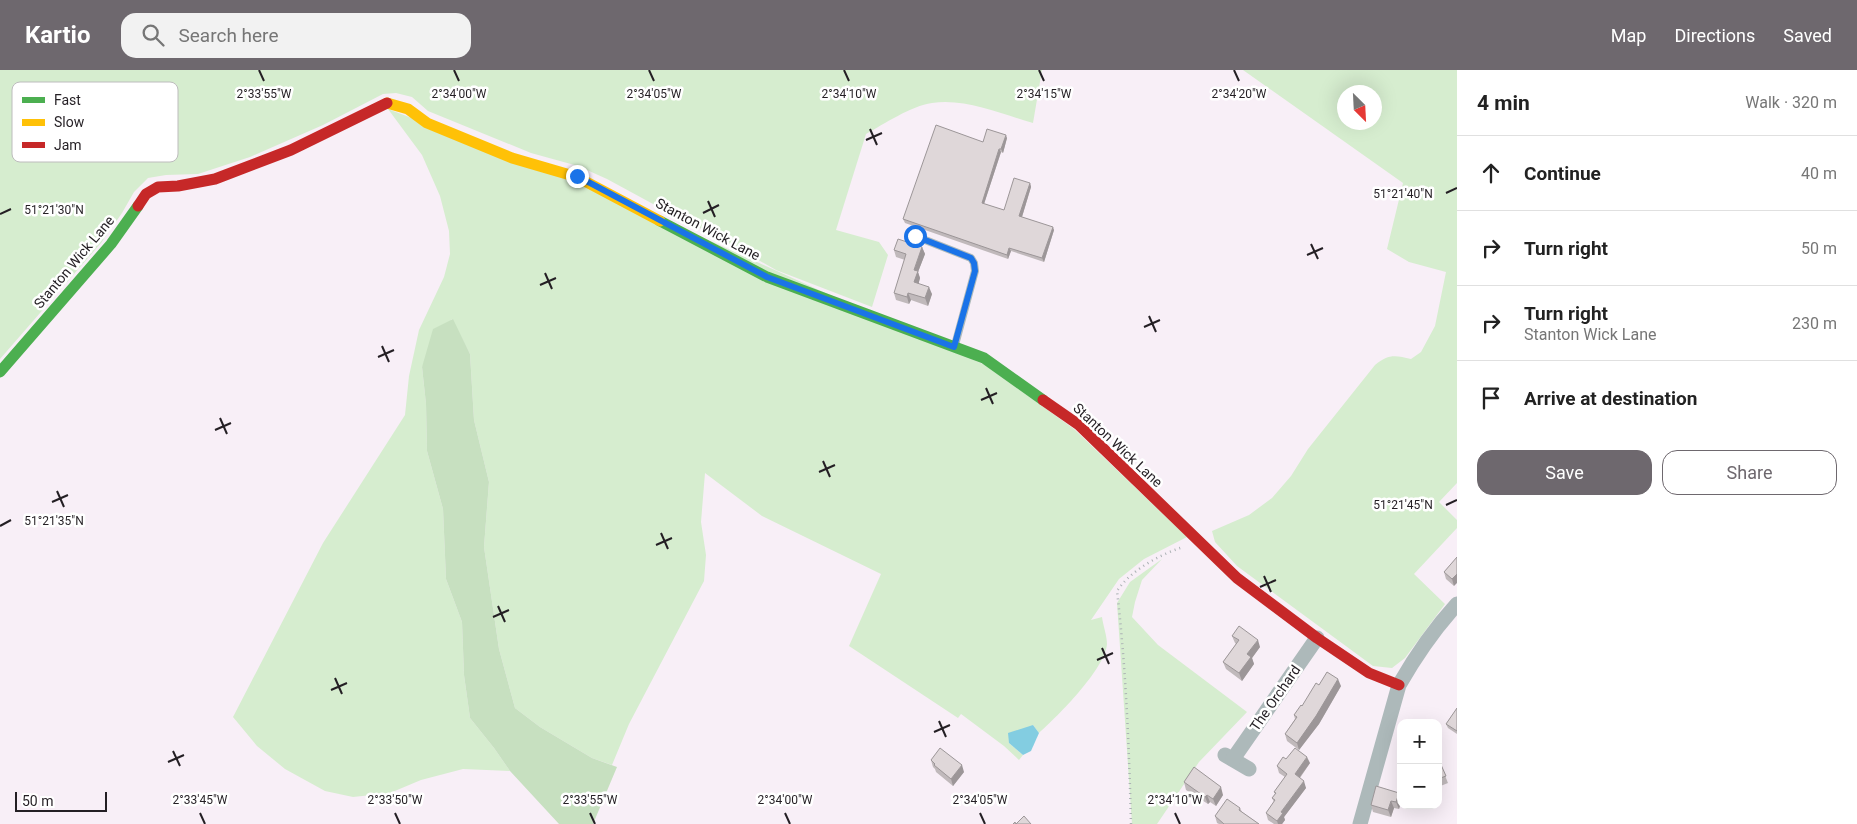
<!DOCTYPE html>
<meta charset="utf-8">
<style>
:root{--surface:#fff;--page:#f2f2f2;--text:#222;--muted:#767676;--line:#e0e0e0;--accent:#6e686e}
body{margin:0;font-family:Roboto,sans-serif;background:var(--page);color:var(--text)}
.controls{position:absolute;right:15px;bottom:15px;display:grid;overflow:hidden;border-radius:10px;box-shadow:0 5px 20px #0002}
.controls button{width:45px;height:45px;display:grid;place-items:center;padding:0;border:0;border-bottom:1px solid var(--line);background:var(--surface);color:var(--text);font:25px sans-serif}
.compass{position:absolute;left:1337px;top:15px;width:45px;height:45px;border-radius:50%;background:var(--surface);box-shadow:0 5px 20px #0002;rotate:156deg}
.scale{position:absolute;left:15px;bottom:12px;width:92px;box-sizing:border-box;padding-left:5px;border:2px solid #241f24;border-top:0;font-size:14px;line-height:18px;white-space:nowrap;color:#241f24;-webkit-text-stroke:4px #fff;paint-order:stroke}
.stop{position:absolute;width:15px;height:15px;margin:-11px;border:4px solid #1a73e8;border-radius:50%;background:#fff}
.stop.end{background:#1a73e8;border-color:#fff;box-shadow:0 1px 5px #0008}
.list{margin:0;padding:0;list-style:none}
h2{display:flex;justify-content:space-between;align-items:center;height:65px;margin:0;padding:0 20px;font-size:21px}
h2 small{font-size:16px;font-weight:400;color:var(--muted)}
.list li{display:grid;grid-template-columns:32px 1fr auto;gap:15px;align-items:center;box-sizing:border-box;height:75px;padding:0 20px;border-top:1px solid var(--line)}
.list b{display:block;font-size:19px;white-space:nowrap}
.list p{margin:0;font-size:16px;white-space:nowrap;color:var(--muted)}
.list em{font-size:16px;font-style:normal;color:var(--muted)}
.actions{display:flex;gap:10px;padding:15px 20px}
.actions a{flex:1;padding:11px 0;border:1px solid var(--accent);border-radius:15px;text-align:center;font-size:18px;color:var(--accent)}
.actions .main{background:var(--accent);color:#fff}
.icon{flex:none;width:28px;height:28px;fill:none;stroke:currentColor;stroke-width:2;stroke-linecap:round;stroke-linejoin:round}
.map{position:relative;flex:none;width:1457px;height:754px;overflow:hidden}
header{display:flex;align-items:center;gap:30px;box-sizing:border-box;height:70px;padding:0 25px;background:var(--accent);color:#fff}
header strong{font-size:24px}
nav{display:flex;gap:28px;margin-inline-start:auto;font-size:18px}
.search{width:350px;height:45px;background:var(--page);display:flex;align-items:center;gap:12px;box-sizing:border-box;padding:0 18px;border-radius:15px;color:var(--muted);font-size:19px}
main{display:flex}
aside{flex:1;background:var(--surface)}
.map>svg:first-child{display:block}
.green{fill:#d6edcf;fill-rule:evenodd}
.forest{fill:#c7e0c0}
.water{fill:#83cde1}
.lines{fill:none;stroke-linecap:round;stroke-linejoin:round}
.path{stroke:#acb2b5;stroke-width:2.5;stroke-dasharray:1 4;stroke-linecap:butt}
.lane{stroke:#adb9ba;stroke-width:8}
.street{stroke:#adb9ba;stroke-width:15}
.fast{stroke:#4caf50;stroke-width:11}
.slow{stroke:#ffc107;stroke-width:11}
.jam{stroke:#c62828;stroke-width:11}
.wall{fill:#c0b9bb}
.shaded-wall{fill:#9c9698}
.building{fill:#dfd7d9;stroke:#9c9698}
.route{stroke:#1a73e8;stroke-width:6}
.ticks{fill:none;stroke:#241f24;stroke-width:2}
.labels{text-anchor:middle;stroke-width:5;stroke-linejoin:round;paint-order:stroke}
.street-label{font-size:14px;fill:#241f24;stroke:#fff}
.key{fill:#fff;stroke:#bdbcbd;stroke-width:1}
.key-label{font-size:14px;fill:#241f24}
.ticks-label{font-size:12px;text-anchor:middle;fill:#241f24;stroke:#fff;stroke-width:5;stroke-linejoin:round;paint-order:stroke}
</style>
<header>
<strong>Kartio</strong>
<div class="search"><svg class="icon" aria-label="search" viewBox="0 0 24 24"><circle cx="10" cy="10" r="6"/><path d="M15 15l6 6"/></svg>Search here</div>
<nav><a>Map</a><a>Directions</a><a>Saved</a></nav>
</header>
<main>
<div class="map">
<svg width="1457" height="754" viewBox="0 0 1457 754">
<rect width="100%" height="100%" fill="#f8eff7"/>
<g class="green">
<path d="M0 0H1042L1033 53C1001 44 966 28 932 33 911 36 884 54 866 64L836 160 879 172 888 185 872 237 776 200 709 162 688 153 607 109 578 96 531 83 428 41 412 27 396 23 383 24 323 55 250 87 198 104 166 105 148 108 134 122 122 143 101 173 0 289Z"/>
<path d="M1243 0H1457V413L1439 432 1457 450V458L1414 504 1445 534 1405 588 1392 598 1373 596 1237 496 1215 472 1212 461 1249 445 1272 428 1291 406 1308 379 1375 295C1388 284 1395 285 1411 289L1421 282 1435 256 1446 202 1409 192 1387 179 1403 113ZM1344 22H1374V52H1344Z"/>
<path d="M388 39 582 113 985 295 1074 359 1187 467 1144 489 1119 509 1091 550 1102 547C1103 555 1107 566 1107 574 1105 599 1058 646 1039 663L1033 655 1009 673 1023 685 1019 690 1004 676 961 644 958 648 849 576 881 504 762 446 705 403 701 452 706 485 704 511 629 654 612 695 592 688 540 657 515 638 499 579 484 477 489 412 474 350 470 284 452 249 422 297 426 334 427 381 443 439 446 509 462 552 464 605 470 648 494 678 510 701 463 699 421 710 390 723 353 727 325 721 285 699 257 676 233 647 323 473 405 345 409 306 419 260 444 207 450 184 449 161 440 126 422 85Z"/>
<path d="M1162 489 1142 510 1135 532 1132 547 1158 575 1247 642 1199 692 1157 754H1132L1117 533 1130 512Z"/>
</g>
<path class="forest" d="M453 249 470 284 474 350 489 412 484 477 499 579 515 638 540 657 592 688 617 697 593 754H559L510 701 494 678 470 648 464 605 462 552 446 509 443 439 427 381 426 334 422 297 433 259Z"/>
<path class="water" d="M1033 655 1039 663 1031 681 1023 685 1009 673 1008 663Z"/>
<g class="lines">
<path class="path" d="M1131 754C1129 676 1126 598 1117 521 1131 500 1159 485 1183 477"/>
<path class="lane" d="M915 166 971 188 974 193 975 201 955 275"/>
<g class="street">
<path d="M1225 685 1249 699"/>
<path d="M1233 689 1317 568"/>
<path d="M1360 754 1399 615C1415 587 1435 558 1457 534"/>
</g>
<g class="fast">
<path d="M660 151 767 207 984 288 1043 330"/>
<path d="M0 302 111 174 138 136"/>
</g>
<path class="slow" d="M387 33 408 39 427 53 512 88 577 107 660 151"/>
<g class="jam">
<path d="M138 136 146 124 158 117 178 116 215 109 291 80 387 33"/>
<path d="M1043 330 1079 355 1237 508 1317 568 1369 603 1399 615"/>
</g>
</g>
<g class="wall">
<path d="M1007 68 1003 83 1001 82 984 134 1004 140 1030 113 1031 117 1022 147 1054 160 1044 192 1011 181 1008 189 905 153 903 149 983 72Z"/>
<path d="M922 177 925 184 918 202 920 208 918 214 932 224 928 236 911 230 909 234 896 230 894 223 905 190 896 187 894 180Z"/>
<path d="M1457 487 1454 516 1446 509 1444 502Z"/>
<path d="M1232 566 1260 577 1252 588 1254 594 1242 611 1226 599 1223 592 1236 574 1235 573Z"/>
<path d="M1319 615 1341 616 1319 654 1299 680 1287 671 1285 664 1295 649 1294 645 1302 636Z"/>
<path d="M1457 638V664L1448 658 1446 654Z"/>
<path d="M1438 688 1448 713 1438 717Z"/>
<path d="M1286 689 1310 693 1300 708 1306 718 1284 747 1285 750 1282 754H1274L1268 750 1266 743 1274 732 1272 728 1275 724 1274 722 1285 707 1279 703 1277 696Z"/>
<path d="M931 690 964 702 953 716 936 702 935 699 933 697Z"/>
<path d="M1184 712 1223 725 1216 736 1210 732 1208 734 1186 720Z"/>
<path d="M1399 723 1401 728V732L1399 739 1394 738 1391 747 1373 742 1371 735Z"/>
<path d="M1240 738 1242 742 1259 754H1219L1217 753 1215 746Z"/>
</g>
<g class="shaded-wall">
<path d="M1006 65 1007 68 1003 83 1001 79Z"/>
<path d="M999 79 1001 82 983 137 982 133Z"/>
<path d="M1030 113 1031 117 1021 150 1019 146Z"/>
<path d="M1053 157 1054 160 1044 192 1042 188Z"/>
<path d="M922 177 925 184 918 202 920 208 917 220 914 212V200Z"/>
<path d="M1009 178 1011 181 1008 189 1007 185Z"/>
<path d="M929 217 932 224 928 236 925 228Z"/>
<path d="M908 223 911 230 909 234 907 227Z"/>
<path d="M1457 504V513L1454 516 1452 509Z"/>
<path d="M1258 570 1260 577 1252 588 1254 594 1242 611 1239 603 1247 584Z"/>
<path d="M1338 609 1341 616 1319 654 1299 680 1297 673Z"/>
<path d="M1307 687 1310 693 1297 711 1295 704Z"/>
<path d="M962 695 964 702 953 716 951 709Z"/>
<path d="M1304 711 1306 718 1284 747 1285 750 1282 754H1278L1277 751 1281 742Z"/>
<path d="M1221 717 1223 725 1216 736 1213 729Z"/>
<path d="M1399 723 1401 728V732L1399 739 1396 732Z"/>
<path d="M1207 725 1210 732 1208 734 1205 727Z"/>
<path d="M1391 731 1394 738 1391 747 1388 740Z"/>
</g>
<g class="building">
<path d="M936 55 983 72 987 59 1006 65 1001 79H999L982 133 1004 140 1014 108 1030 113 1019 146 1053 157 1042 188 1009 178 1007 185 903 149Z"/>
<path d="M898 169 922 177 914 200 918 201 914 212 929 217 925 228 908 223 907 227 894 223 906 184 894 180Z"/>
<path d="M1457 487V504L1452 509 1444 502Z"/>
<path d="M1239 556 1258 570 1247 584 1251 587 1239 603 1223 592 1239 570 1232 566Z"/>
<path d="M1327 602 1338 609 1316 646 1297 673 1285 664 1297 647 1294 645 1301 635 1302 636 1316 613 1319 615Z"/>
<path d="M1457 638V661L1446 654Z"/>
<path d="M940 678 962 695 951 709 934 695 935 694 931 690Z"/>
<path d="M1295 678 1307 687 1295 704 1304 711 1281 742 1283 743 1277 751 1266 743 1275 730 1272 728 1276 723 1274 722 1287 704 1277 696 1283 687 1286 689Z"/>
<path d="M1438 688 1446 706 1438 709Z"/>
<path d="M1194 697 1221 717 1213 729 1207 725 1205 727 1184 712Z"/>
<path d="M1376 716 1399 723 1396 732 1391 731 1388 740 1371 735Z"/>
<path d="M1227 729 1240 738 1239 740 1259 754H1224L1215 746Z"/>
<path d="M1024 746 1031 754H1013L1015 752 1016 754Z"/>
</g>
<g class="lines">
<path class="route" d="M577 106 767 207 954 277 975 201 974 193 971 188 915 166"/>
</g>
<path class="ticks" d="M259 0 264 11M454 0 459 11M649 0 654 11M844 0 849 11M1039 0 1044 11M1234 0 1239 11M870 59 877 75M866 70 882 63M1446 123 1457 118M708 131 715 147M703 143 719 135M0 144 11 139M1311 174 1318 189M1307 185 1323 178M545 203 552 219M540 215 556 208M1149 246 1156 262M1144 257 1160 250M382 276 389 292M378 287 394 280M986 318 993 334M981 330 997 323M220 348 227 364M215 360 231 353M823 391 830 407M819 402 835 395M57 421 64 437M52 432 68 425M1446 435 1457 430M0 456 11 450M661 463 668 479M656 475 672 468M1264 506 1271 522M1260 517 1276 510M498 536 505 552M493 547 509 540M1102 578 1109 594M1097 590 1113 583M335 608 342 624M331 620 347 613M939 651 946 667M934 662 950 655M173 681 180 696M168 692 184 685M200 743 205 754M395 743 400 754M590 743 595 754M785 743 790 754M980 743 985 754M1175 743 1180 754"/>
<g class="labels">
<g class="street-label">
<text transform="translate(708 159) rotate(28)" y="5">Stanton Wick Lane</text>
<text transform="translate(74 192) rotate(-50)" y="5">Stanton Wick Lane</text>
<text transform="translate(1118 375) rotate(43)" y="5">Stanton Wick Lane</text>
<text transform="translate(1275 628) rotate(-55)" y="5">The Orchard</text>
</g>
</g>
<rect x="12" y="12" width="166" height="80" rx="8" class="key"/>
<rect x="22" y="27" width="23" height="6" fill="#4caf50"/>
<rect x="22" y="49" width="23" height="7" fill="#ffc107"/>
<rect x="22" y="72" width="23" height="6" fill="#c62828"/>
<g class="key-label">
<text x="54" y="35">Fast</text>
<text x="54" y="57">Slow</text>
<text x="54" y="80">Jam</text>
</g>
<g class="ticks-label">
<text x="264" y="28">2°33'55"W</text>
<text x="459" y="28">2°34'00"W</text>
<text x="654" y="28">2°34'05"W</text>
<text x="849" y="28">2°34'10"W</text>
<text x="1044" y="28">2°34'15"W</text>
<text x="1239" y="28">2°34'20"W</text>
<text x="1403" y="128">51°21'40"N</text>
<text x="54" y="144">51°21'30"N</text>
<text x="1403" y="439">51°21'45"N</text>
<text x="54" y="455">51°21'35"N</text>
<text x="200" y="734">2°33'45"W</text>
<text x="395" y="734">2°33'50"W</text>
<text x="590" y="734">2°33'55"W</text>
<text x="785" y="734">2°34'00"W</text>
<text x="980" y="734">2°34'05"W</text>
<text x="1175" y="734">2°34'10"W</text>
</g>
</svg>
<div class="controls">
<button>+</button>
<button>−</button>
</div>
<svg class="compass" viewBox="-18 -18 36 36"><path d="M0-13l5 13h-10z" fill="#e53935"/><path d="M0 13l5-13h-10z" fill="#767676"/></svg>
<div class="scale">50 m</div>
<div class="stop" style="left:915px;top:166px"></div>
<div class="stop end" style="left:577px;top:106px"></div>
</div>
<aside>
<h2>4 min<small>Walk · 320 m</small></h2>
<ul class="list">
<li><svg class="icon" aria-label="ahead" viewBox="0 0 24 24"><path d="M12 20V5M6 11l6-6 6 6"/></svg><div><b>Continue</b></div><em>40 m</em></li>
<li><svg class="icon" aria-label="right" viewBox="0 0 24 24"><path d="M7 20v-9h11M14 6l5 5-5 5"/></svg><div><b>Turn right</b></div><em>50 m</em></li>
<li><svg class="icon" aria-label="right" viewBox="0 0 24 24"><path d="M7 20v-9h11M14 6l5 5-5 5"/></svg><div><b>Turn right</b><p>Stanton Wick Lane</p></div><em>230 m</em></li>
<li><svg class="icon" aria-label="arrive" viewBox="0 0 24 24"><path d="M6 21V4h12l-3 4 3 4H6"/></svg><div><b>Arrive at destination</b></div></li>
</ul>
<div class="actions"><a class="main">Save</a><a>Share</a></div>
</aside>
</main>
